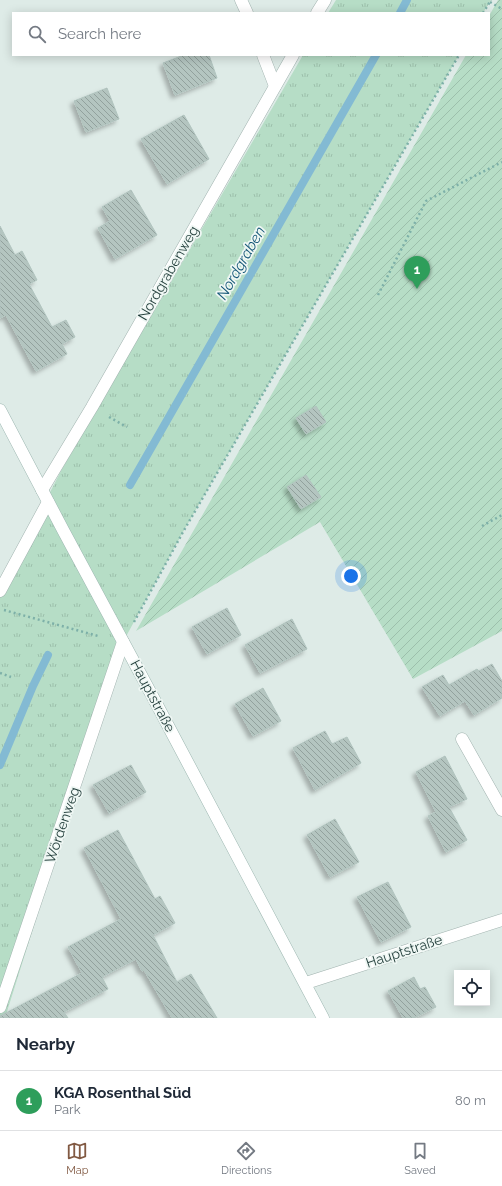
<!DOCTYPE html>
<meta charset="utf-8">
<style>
:root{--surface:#fff;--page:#f2f2f3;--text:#1f2937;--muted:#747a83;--line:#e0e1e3;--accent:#815942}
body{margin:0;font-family:Raleway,sans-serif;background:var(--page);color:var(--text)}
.controls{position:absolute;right:12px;bottom:12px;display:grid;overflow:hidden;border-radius:0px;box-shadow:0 2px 10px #0003}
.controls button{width:36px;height:36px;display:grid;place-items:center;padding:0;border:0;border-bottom:1px solid var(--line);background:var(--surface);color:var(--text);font:20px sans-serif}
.you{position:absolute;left:351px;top:576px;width:14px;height:14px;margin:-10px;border:3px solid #fff;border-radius:50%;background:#1a73e8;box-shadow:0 0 0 6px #1a73e833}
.badge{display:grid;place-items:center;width:26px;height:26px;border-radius:50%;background:var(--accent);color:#fff;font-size:13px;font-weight:700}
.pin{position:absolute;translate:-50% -33px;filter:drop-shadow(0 1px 2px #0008)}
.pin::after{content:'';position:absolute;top:21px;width:14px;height:12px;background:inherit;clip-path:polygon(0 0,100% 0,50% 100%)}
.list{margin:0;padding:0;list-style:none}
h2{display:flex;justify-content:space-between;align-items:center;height:52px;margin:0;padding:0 16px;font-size:17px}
h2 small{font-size:13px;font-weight:400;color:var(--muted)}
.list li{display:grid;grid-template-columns:26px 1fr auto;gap:12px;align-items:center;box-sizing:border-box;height:60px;padding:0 16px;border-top:1px solid var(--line)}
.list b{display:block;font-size:15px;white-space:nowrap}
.list p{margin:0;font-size:13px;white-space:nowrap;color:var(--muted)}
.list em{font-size:13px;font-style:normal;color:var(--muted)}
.icon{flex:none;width:22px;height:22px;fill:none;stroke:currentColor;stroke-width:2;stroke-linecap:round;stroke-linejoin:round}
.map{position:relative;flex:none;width:502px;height:1018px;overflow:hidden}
.search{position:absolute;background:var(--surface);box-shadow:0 2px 10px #0003;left:12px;right:12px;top:12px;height:44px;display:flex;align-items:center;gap:10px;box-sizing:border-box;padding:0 14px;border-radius:0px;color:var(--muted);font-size:15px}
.sheet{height:112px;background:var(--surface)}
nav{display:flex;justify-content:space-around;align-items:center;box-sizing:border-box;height:56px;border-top:1px solid var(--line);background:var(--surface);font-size:11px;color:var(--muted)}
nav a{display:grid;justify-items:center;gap:2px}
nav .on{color:var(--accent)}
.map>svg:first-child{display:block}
.grass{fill:url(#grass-tufts)}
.garden{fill:url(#garden-furrows)}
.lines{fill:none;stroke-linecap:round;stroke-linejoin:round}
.stream{stroke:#83bad3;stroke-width:8}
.building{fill:url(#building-back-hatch);stroke:#b1c4bf;filter:url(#shadow)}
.lane-casing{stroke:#a1b3af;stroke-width:13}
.street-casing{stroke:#a1b3af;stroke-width:13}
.secondary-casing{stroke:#9db7b1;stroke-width:13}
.path{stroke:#7db0a8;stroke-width:2.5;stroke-dasharray:2 3;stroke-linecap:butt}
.lane{stroke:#fff;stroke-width:12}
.street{stroke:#fff;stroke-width:12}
.secondary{stroke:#fff;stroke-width:12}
.labels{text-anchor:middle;stroke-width:3.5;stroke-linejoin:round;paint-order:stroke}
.street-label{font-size:14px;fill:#1f3b38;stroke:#eff7f4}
.water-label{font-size:15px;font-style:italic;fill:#175979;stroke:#eff7f4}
</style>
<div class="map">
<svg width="502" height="1018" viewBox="0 0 502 1018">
<defs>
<pattern id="grass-tufts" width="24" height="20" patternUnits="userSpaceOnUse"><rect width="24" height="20" fill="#b6ddc6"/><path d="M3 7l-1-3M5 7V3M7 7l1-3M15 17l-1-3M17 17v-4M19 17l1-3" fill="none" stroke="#9cbfab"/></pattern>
<pattern id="garden-furrows" width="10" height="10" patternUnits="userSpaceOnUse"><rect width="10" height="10" fill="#b6ddc6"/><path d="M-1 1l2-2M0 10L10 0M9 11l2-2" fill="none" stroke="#9cbfab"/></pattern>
<pattern id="building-back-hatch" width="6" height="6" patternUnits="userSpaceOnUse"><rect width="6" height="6" fill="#b4c5c0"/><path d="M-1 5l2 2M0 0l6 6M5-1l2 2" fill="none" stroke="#92a19d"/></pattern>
<filter id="shadow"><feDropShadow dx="-3.5" dy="3.5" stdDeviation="2" flood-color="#0004"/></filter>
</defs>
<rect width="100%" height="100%" fill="#deebe7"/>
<g class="grass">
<path d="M336 0H491L483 13H328Z"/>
<path d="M303 55H459L183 532 123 642 5 1018H0V589L62 469Z"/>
</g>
<path class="garden" d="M498 0H502V631L413 679 320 522 136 631 466 55H489V16Z"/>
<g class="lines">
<g class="stream">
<path d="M400 13 407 0"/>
<path d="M130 485 376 55"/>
<path d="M0 765 33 686 48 655"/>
</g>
</g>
<g class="building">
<path d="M184 55H209L217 78 175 95 163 63Z"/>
<path d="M107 88 119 119 86 132 74 101Z"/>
<path d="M184 115 209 159 167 184 141 139Z"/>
<path d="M131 190 157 235 115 259 98 228 110 221 102 207Z"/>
<path d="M0 226 15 255 22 251 37 280 29 284 52 327 66 320 75 337 62 344 67 354 36 371 6 315 0 318Z"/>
<path d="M316 406 326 422 306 434 296 418Z"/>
<path d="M306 475 321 497 301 509 287 487Z"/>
<path d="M227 608 241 635 207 654 192 627Z"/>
<path d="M292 619 307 649 260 673 245 645Z"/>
<path d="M492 664 502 681V698L474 715 465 701 440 716 422 687 443 675 449 685 477 669 479 671Z"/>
<path d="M263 688 281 721 253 736 235 704Z"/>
<path d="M325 731 332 744 347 737 361 763 315 790 293 748Z"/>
<path d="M445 756 467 799 449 807 467 840 446 852 428 816 436 812 416 772Z"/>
<path d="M131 765 146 792 109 813 93 785Z"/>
<path d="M335 819 359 862 330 877 307 835Z"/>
<path d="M118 830 155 899 160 896 175 923 153 935 177 982 191 974 217 1018H172L144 970 142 971 136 959 102 977 108 989 64 1012 68 1018H0V1016L82 973 68 947 121 919 84 848Z"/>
<path d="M388 882 411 927 381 942 357 897Z"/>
<path d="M414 977 420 989 425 987 436 1007 414 1018H403L388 991Z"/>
</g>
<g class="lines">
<g class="lane-casing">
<g id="lane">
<path d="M317 13 325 0"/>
<path d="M42 490 92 407 293 55"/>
<path d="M0 591 48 502"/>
<path d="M0 1007 123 642"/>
</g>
</g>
<g class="street-casing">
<g id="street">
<path d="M241 0 247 13"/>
<path d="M263 55 275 86"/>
<path d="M462 739 502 810"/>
<path d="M306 983 502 920"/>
</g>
</g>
<g class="secondary-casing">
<path id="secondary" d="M0 410 63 530 155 701 323 1018"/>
</g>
<g class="path">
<path d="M490 2 502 9"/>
<path d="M483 13 491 0"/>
<path d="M378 295 426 201 502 162"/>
<path d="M109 417 127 427"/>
<path d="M482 526 502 515"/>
<path d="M4 610 98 636"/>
<path d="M134 622 183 532 459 55"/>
<path d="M0 673 11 677"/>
</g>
<use href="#lane" class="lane"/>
<use href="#street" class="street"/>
<use href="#secondary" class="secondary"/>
</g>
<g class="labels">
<g class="street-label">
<text transform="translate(168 273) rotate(-60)" y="5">Nordgrabenweg</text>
<text transform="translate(153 696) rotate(62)" y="5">Hauptstraße</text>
<text transform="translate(62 825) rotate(-71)" y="5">Wördenweg</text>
<text transform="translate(404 951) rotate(-18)" y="5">Hauptstraße</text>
</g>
<g class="water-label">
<text transform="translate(241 263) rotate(-60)" y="5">Nordgraben</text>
</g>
</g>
</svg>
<div class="controls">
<button><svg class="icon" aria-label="locate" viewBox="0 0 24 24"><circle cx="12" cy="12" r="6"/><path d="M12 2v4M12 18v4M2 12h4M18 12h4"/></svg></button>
</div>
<div class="you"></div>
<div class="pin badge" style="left:417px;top:289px;background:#2e9e5b">1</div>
<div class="search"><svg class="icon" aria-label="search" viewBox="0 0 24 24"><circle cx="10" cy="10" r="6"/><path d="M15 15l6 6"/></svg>Search here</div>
</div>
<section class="sheet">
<h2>Nearby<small></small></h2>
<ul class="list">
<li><span class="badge" style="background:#2e9e5b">1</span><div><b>KGA Rosenthal Süd</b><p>Park</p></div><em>80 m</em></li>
</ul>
</section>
<nav>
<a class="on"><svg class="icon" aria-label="map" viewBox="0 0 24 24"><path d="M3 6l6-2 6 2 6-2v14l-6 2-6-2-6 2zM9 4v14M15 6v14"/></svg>Map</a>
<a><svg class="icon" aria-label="directions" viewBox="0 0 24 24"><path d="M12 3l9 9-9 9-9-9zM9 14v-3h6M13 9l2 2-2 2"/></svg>Directions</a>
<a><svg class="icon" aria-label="saved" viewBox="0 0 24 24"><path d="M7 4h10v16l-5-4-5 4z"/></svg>Saved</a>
</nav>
